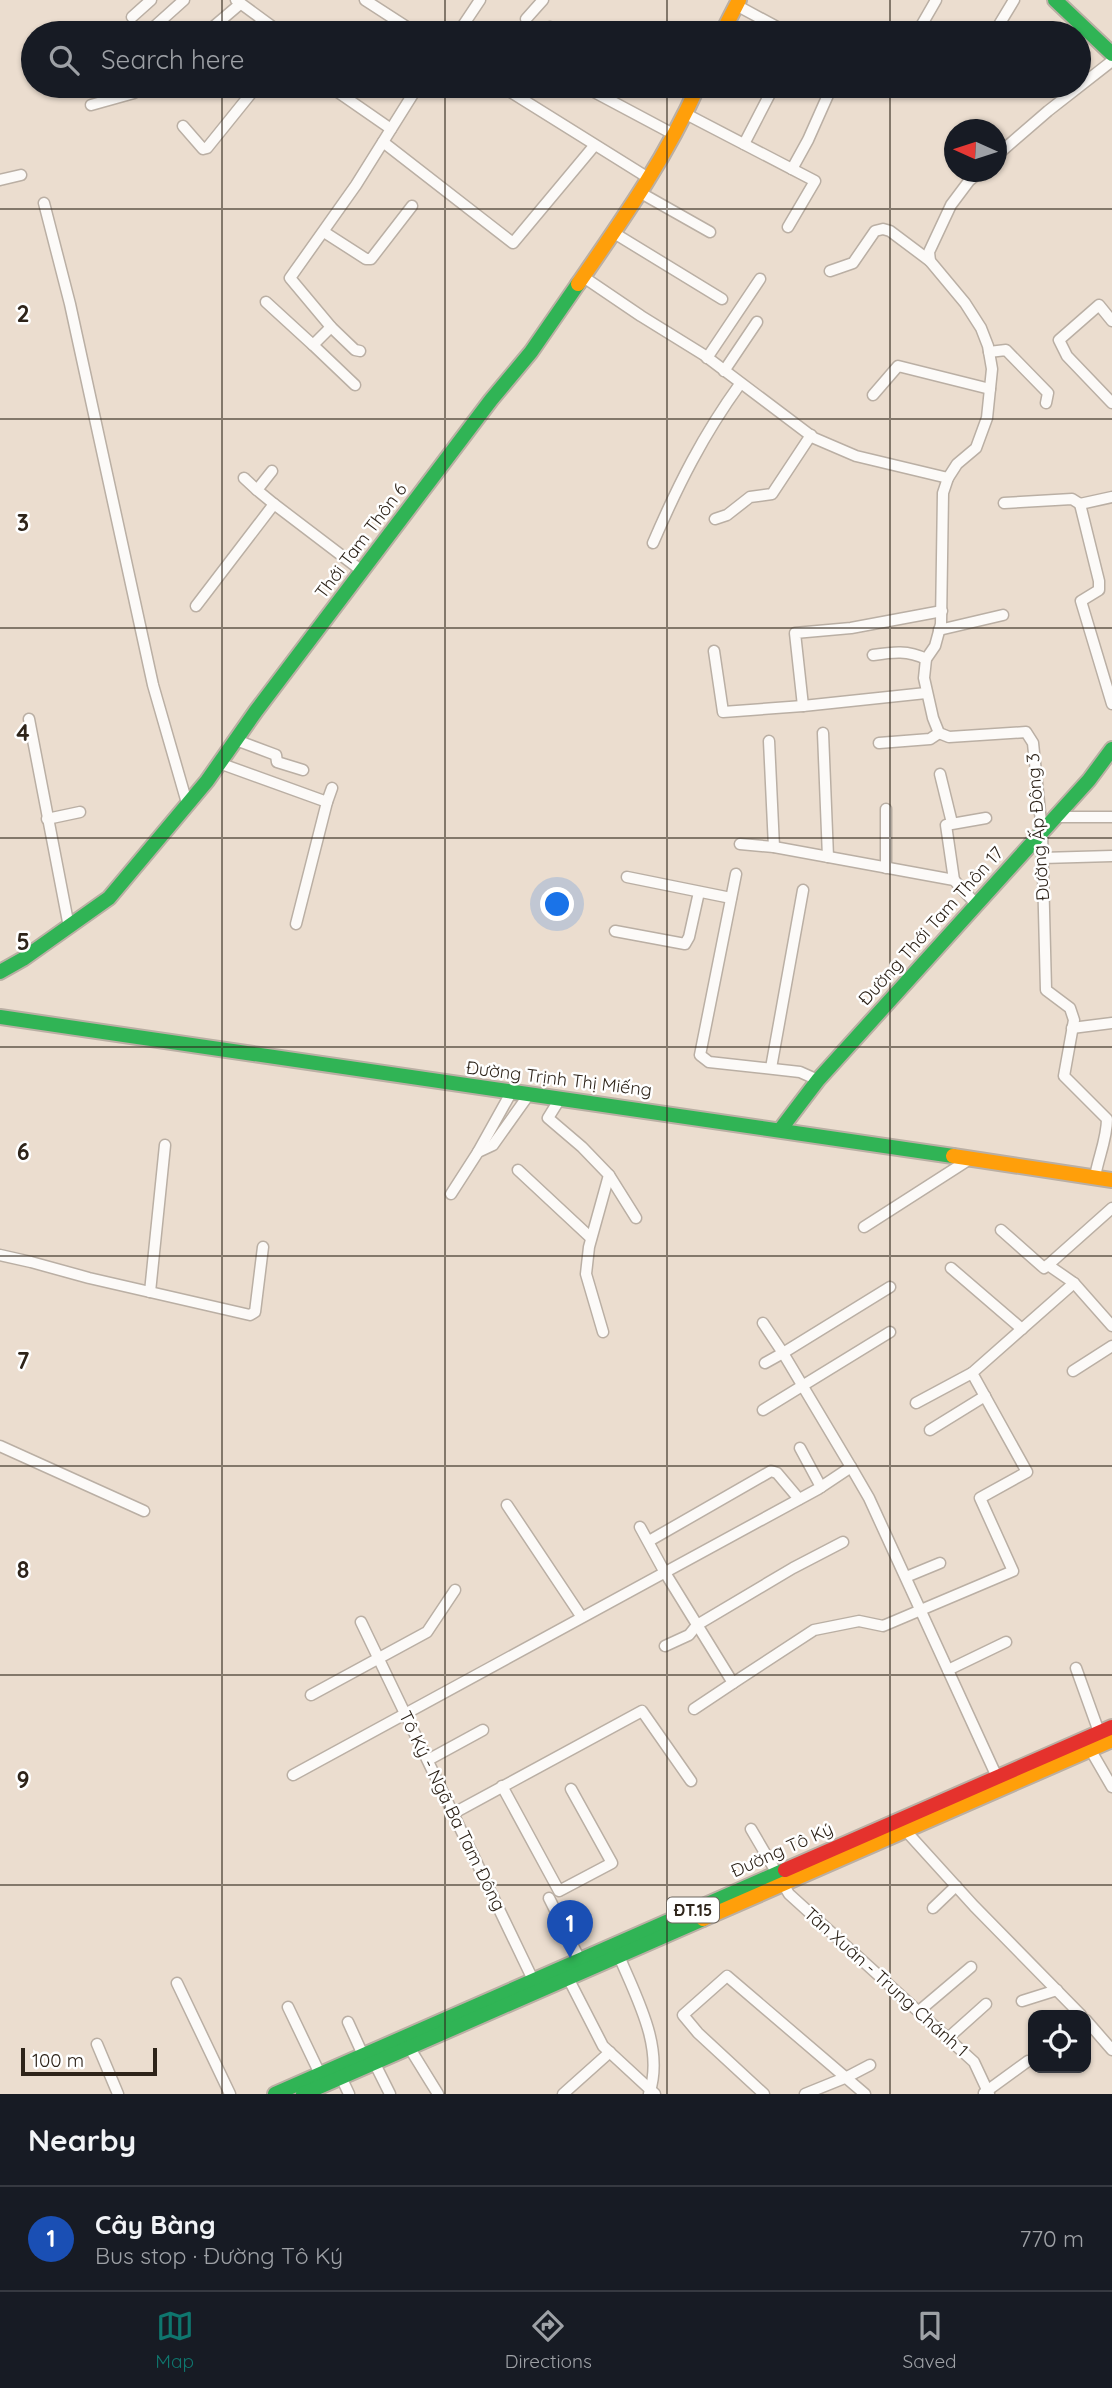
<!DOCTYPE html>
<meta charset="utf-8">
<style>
:root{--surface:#171b24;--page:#20242c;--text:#f1f3f6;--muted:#9ea1a6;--line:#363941;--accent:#0f766e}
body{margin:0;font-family:Quicksand,sans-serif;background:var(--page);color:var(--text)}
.controls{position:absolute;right:21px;bottom:21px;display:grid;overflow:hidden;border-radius:14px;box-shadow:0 2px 5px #0004}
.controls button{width:63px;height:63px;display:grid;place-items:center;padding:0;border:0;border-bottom:2px solid var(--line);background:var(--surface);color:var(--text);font:35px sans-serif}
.compass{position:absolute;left:944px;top:119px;width:63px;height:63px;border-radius:50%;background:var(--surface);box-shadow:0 2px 5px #0004;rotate:273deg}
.scale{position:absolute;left:21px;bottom:18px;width:136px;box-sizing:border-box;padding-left:7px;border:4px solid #2e241a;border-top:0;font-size:19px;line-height:24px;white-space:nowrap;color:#2e241a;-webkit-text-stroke:5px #fff;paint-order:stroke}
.you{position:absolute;left:558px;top:905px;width:24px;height:24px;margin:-18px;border:5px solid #fff;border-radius:50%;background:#1a73e8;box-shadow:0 0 0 10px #1a73e833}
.badge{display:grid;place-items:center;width:46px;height:46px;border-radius:50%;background:var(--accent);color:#fff;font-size:23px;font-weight:700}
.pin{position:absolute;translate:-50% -58px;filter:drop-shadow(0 2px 4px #0008)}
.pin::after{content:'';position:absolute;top:37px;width:24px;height:21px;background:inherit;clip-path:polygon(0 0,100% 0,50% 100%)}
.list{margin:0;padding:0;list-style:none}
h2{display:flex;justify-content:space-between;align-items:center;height:91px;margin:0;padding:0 28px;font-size:30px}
h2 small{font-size:23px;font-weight:400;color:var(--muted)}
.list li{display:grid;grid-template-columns:46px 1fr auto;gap:21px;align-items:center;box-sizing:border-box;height:105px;padding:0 28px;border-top:2px solid var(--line)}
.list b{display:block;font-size:26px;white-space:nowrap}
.list p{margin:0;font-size:23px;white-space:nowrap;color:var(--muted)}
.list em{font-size:23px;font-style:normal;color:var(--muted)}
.icon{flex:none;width:38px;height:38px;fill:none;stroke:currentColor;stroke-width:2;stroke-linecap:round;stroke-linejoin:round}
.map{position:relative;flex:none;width:1112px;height:2094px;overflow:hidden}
.search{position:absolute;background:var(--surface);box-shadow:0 2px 5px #0004;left:21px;right:21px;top:21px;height:77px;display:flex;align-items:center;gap:18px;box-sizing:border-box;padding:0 24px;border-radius:38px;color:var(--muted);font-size:26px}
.sheet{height:196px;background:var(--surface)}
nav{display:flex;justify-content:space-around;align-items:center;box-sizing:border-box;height:98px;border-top:2px solid var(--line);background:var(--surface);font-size:19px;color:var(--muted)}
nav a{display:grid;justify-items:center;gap:4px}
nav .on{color:var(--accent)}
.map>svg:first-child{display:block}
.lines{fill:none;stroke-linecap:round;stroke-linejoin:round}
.street-casing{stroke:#baafa4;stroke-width:13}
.fast-casing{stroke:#baafa4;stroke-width:18}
.slow-casing{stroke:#baafa4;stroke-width:18}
.jam-casing{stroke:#baafa4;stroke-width:18}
.street{stroke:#fcfaf8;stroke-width:10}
.fast{stroke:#30b455;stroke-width:14}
.slow{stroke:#ff9f0a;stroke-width:14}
.jam{stroke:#e5322d;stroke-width:14}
.grid{fill:none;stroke:#2e241a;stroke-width:2;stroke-opacity:0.55}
.labels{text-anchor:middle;stroke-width:5;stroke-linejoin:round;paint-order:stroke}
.shield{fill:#fff;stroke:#6d665f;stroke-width:2}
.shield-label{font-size:16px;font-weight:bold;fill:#2e241a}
.street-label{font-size:18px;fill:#2e241a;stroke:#fff}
.grid-label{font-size:23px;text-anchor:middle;font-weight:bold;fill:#2e241a;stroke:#fff;stroke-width:5;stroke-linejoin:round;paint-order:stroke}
</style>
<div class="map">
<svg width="1112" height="2094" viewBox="0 0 1112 2094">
<rect width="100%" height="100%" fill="#ebddcf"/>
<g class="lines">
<g class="street-casing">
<g id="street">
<path d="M236 0 281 33"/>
<path d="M365 0 416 33"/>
<path d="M736 5 788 33"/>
<path d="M132 17 151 0"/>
<path d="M526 19 543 0"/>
<path d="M155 26 184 0"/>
<path d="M550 27 564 33"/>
<path d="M206 33 240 4"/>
<path d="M458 33 480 0"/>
<path d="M857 33 858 31"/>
<path d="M917 33 936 0"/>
<path d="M994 33 1014 0"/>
<path d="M329 86 391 129"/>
<path d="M501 86 650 179"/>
<path d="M583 86 675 135"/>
<path d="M675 86 694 95"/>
<path d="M91 105 134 93 144 86"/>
<path d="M686 114 815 181 788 227"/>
<path d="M183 126 203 149 207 148 257 86"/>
<path d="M383 142 513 243 594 146"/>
<path d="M744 144 774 86"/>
<path d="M996 156 1048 111 1112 61"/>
<path d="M792 169 808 140 832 86"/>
<path d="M980 172 969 181 951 205 929 252 930 261 965 303 981 328 988 346 992 369 987 418 976 448 957 464 948 478 943 493 941 624 935 646 926 659 924 678 933 718 939 733 949 737 1026 732 1033 743 1042 832 1046 990 1070 1008 1074 1020 1064 1076 1107 1119C1107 1139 1098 1158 1095 1177"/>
<path d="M0 180 21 175"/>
<path d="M641 193 710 232"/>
<path d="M44 203 70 304 153 685 187 803"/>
<path d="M324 232 366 259H371L412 206"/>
<path d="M614 233 722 299"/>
<path d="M830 271 853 263 875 231 883 229 890 231 930 261"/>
<path d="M582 276 641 316 704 355 814 438 856 456 948 478"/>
<path d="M266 302 313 345 331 327 290 278 356 185 418 86"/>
<path d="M1112 321 1099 305 1059 340 1067 356 1112 403"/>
<path d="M331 327 355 350 360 351"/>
<path d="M313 345 355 385"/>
<path d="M989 352 1006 350 1048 393 1046 403"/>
<path d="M707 358 760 279"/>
<path d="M724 371 757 322"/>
<path d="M873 395 898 366 990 389"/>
<path d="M272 471 257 490 274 504"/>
<path d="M244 478 257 490"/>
<path d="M1112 497 1080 504 1099 581V590L1081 601 1112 704"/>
<path d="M1004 503 1072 499 1080 504"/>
<path d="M715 519 727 515 750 497 772 494 811 435"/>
<path d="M653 543C678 485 703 435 740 384"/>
<path d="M196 606 274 504 362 571"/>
<path d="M939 630 1003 615"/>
<path d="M714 651 723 712 803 706 926 693"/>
<path d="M873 655C893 652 908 650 926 659"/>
<path d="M803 706 795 633 851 628 942 611"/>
<path d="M29 719 69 927"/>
<path d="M823 733 828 857"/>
<path d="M236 740 276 755 277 762 303 770"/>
<path d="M769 741 774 847"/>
<path d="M879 743 930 739 939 733"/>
<path d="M219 763 327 802 332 788"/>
<path d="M940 774 952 823"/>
<path d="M886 809V868"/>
<path d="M1055 817H1112"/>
<path d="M47 819 80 812"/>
<path d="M740 844 774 847 954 880 976 904"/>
<path d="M1042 858 1112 856"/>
<path d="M736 874 700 1055 709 1062 800 1072 818 1080"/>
<path d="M627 877 731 898"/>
<path d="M954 880 946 825 986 818"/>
<path d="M296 924 327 802"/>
<path d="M615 931 685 944 689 937 699 892"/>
<path d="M1072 1028 1112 1023"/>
<path d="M771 1068 803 890"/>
<path d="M561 1097 548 1118 582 1147 609 1175 589 1247 586 1274 603 1332"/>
<path d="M478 1152 512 1091"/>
<path d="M518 1170 591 1238"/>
<path d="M609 1175 636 1218"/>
<path d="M451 1194 478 1152 493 1145 530 1093"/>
<path d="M1112 1208 1048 1265 1074 1283 1112 1326"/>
<path d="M864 1227 970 1159"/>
<path d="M1001 1230 1044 1268 1048 1265"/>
<path d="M0 1255 31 1262 89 1278 250 1315 255 1312 263 1247"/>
<path d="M951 1268 1022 1329"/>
<path d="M150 1292 165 1145"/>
<path d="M763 1323 783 1353 765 1363"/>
<path d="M1073 1371 1112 1346"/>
<path d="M916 1403 972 1373"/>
<path d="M763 1410 890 1332"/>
<path d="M930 1430 985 1396"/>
<path d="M0 1446 144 1511"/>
<path d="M800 1448 821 1487"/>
<path d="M851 1467 869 1498 997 1777"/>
<path d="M507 1505 581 1616"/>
<path d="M640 1527 664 1571 733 1683 814 1630 859 1621 883 1626 1013 1571 980 1498 1027 1472 972 1373 1074 1283"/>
<path d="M649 1541 771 1471 777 1473 799 1499"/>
<path d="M906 1577 940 1563"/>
<path d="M361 1622 535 1984"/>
<path d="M665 1646 689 1635 697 1625 793 1568 843 1542"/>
<path d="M1076 1668 1099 1732"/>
<path d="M948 1670 1006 1642"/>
<path d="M311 1695 427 1632 455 1590"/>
<path d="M694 1709 733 1683"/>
<path d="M1090 1749 1112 1787"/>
<path d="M428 1760 483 1730"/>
<path d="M293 1775 818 1489 851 1467 783 1353 890 1287"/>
<path d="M502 1786 559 1891 612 1863 571 1789"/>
<path d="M454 1813 642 1711 691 1781"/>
<path d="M751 1829 789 1894 974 2062 989 2094"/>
<path d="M905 1830 974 1906 1081 2015"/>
<path d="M549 1898 580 1960"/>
<path d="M933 1908 956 1886"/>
<path d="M619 1956C636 1997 665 2048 649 2094"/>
<path d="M565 1972 603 2046 655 2094"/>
<path d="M177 1983 230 2094"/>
<path d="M1022 2001 1057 1990"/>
<path d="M288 2007 320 2074"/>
<path d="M919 2011 971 1967"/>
<path d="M1086 2020 1112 2050"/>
<path d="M348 2022 363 2055"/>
<path d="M948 2038 986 2004"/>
<path d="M97 2044 118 2094"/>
<path d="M409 2047 438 2094"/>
<path d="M374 2062 390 2094"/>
<path d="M341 2077 349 2094"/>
<path d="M984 2093 1028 2061"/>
<path d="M563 2094 610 2052"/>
<path d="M764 2094 698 2033 683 2015 727 1976 865 2094"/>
<path d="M805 2094 847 2077 870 2065"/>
</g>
</g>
<g class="fast-casing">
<g id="fast">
<path d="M1055 0 1112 54"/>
<path d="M0 972 23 959 109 898 207 781 256 711 491 400 531 352 578 284"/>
<path d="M0 1017C318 1064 636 1107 953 1156"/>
<path d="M780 1130 818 1080 1089 780 1112 749"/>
<path d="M275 2094 785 1870"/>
<path d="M303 2094 703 1919"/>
</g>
</g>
<g class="slow-casing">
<g id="slow">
<path d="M722 33 739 0"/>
<path d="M578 284C623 219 666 158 698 86"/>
<path d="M953 1156 1112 1180"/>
<path d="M703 1919 1112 1740"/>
</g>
</g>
<g class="jam-casing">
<path id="jam" d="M785 1870 1112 1727"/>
</g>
<use href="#street" class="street"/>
<use href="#fast" class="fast"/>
<use href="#slow" class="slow"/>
<use href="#jam" class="jam"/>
</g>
<path class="grid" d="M222 0V33M445 0V33M667 0V33M890 0V33M222 86V2094M445 86V2094M667 86V2094M890 86V2094M0 209H1112M0 419H1112M0 628H1112M0 838H1112M0 1047H1112M0 1256H1112M0 1466H1112M0 1675H1112M0 1885H1112"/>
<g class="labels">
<rect class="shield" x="667" y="1897.5" width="52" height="25" rx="5"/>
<g class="shield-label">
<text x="693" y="1916">ĐT.15</text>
</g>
<g class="street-label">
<text transform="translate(361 541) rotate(-53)" y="6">Thới Tam Thôn 6</text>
<text transform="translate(1038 827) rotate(-94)" y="6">Đường Ấp Đông 3</text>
<text transform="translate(931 926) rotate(-48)" y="6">Đường Thới Tam Thôn 17</text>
<text transform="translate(559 1079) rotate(7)" y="6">Đường Trịnh Thị Miếng</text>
<text transform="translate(452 1811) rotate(64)" y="6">Tô Ký - Ngã Ba Tam Đông</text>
<text transform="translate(782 1850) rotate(-24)" y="6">Đường Tô Ký</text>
<text transform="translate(886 1982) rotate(42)" y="6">Tân Xuân - Trung Chánh 1</text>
</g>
</g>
<g class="grid-label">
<text x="23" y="322">2</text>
<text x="23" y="531">3</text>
<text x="23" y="741">4</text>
<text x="23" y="950">5</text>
<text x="23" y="1160">6</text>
<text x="23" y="1369">7</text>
<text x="23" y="1578">8</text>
<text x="23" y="1788">9</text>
</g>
</svg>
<div class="controls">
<button><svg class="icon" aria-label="locate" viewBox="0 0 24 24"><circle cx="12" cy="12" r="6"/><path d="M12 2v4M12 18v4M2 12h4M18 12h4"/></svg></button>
</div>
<svg class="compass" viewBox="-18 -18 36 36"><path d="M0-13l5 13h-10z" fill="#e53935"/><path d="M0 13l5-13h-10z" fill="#9ea1a6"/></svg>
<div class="scale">100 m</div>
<div class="you"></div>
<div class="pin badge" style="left:570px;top:1958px;background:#1a4fb4">1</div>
<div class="search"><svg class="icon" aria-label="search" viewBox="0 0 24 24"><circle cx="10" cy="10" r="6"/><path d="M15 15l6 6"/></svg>Search here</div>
</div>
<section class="sheet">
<h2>Nearby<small></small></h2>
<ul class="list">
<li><span class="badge" style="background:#1a4fb4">1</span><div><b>Cây Bàng</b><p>Bus stop · Đường Tô Ký</p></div><em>770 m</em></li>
</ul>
</section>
<nav>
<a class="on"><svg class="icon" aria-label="map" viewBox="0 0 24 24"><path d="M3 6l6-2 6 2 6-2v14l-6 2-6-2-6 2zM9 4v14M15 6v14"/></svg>Map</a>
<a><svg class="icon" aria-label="directions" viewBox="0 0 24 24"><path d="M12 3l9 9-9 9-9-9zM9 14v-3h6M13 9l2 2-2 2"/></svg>Directions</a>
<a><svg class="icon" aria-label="saved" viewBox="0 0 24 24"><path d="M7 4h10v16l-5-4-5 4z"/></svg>Saved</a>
</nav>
